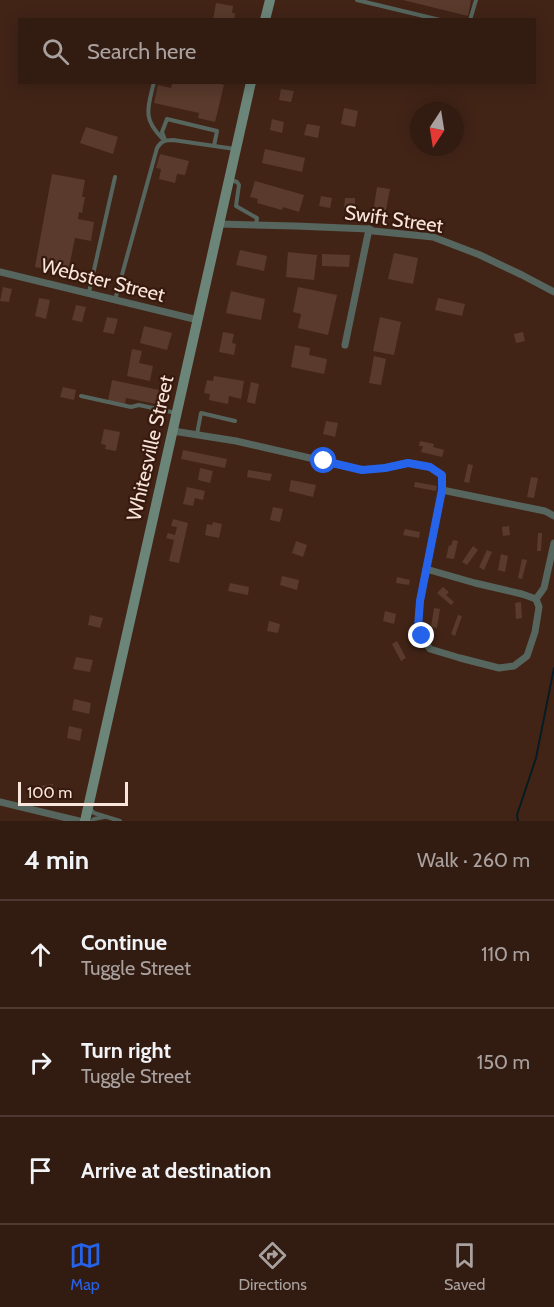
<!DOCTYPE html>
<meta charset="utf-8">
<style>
:root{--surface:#321b11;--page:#3a241a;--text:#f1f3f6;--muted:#a8a19f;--line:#4d3931;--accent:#2563eb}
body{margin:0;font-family:Cabin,sans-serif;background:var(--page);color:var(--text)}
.compass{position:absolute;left:410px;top:102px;width:54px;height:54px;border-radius:50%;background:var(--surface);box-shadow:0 3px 15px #0003;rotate:192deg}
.scale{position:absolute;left:18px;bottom:15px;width:110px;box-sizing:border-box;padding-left:6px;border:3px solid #f9e5dc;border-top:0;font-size:16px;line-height:21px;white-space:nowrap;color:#f9e5dc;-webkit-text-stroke:4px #371a0d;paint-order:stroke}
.stop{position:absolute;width:18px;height:18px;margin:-14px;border:4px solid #2563eb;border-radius:50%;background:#fff}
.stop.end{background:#2563eb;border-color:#fff;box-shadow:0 2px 6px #0008}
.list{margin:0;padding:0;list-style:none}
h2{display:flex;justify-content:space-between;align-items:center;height:78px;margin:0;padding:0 24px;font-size:26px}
h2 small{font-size:20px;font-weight:400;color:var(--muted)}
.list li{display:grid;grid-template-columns:39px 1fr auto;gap:18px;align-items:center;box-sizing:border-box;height:108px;padding:0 24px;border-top:2px solid var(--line)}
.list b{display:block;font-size:22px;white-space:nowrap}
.list p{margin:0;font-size:20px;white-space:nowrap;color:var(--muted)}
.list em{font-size:20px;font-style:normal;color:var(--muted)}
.icon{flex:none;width:33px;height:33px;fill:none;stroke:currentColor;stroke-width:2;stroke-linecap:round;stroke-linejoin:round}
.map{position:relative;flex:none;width:554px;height:821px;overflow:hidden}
.search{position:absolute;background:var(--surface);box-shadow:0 3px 15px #0003;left:18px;right:18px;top:18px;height:66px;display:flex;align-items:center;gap:15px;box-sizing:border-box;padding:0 21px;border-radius:0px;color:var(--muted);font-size:22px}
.sheet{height:402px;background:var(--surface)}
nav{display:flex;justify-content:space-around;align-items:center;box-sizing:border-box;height:84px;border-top:2px solid var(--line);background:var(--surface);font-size:16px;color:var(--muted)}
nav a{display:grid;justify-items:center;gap:3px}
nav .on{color:var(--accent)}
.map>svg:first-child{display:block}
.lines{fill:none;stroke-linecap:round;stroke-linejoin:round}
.stream{stroke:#061c24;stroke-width:2}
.building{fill:#593a2c}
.lane{stroke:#56665e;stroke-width:4}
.street{stroke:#56665e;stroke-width:7}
.secondary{stroke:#6c8579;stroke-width:10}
.route{stroke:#2563eb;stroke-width:8}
.labels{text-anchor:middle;stroke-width:4.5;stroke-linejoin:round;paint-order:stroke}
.street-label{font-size:20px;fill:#f9e5dc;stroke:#371a0d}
</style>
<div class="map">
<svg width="554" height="821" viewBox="0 0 554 821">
<rect width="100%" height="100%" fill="#422417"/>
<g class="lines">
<path class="stream" d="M518 821 517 815 536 758 554 668"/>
</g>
<g class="building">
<path d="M403 0H471L468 16Z"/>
<path d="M216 3 233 6 232 13H235L234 20H213Z"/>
<path d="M173 82H214L224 85 215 122 198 118 199 113 154 103 158 85 171 88Z"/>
<path d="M281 89 294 91 291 102 279 100Z"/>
<path d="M344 108 358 111 355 127 341 124Z"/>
<path d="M272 119 284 122 282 133 270 130Z"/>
<path d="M307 124 320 126 318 138 304 135Z"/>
<path d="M86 127 118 137 113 154 80 143Z"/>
<path d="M265 149 305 158 302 172 262 163Z"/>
<path d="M160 154 189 161 185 175 177 174 175 183 159 179 161 169 156 168Z"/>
<path d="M52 174 85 180 82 197H85L82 213 79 212 78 219 94 222 91 241 75 238 68 273 35 267Z"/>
<path d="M255 181 304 195 299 212 283 207 282 210 257 203 258 199 250 197Z"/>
<path d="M377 187 390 189 385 215 373 213Z"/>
<path d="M321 196 332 198 330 208 319 206Z"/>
<path d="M345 198H355V208H344Z"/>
<path d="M240 250 267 256 264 271 236 265Z"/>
<path d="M288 252 317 255 314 280 286 277Z"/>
<path d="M394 253 418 258 413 284 388 279Z"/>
<path d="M322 254 350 255 349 267 322 266Z"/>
<path d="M3 287 12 289 9 302 0 301Z"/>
<path d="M298 287 337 295 328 335 298 328 301 314 293 312Z"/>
<path d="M231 291 265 299 261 320 226 313Z"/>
<path d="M39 298 50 300 46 319 35 316Z"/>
<path d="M438 298 465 304 462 316 435 310Z"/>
<path d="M76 305 86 307 82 322 72 320Z"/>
<path d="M107 317 118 319 114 334 103 332Z"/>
<path d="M380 317 401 322 394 355 373 351Z"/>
<path d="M144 326 172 333 167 350 140 343Z"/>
<path d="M223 332 234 334 232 343 236 344 234 355 219 352Z"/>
<path d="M523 332 525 341 516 343 514 334Z"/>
<path d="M295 345 310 348 309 355 327 359 324 374 291 367Z"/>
<path d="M132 349 142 351 139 363 153 366 150 381 127 376Z"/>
<path d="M374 356 386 359 381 385 369 383Z"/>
<path d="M214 376 244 381 241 399 229 396 228 404 209 400 210 394 204 393 207 380 213 381Z"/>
<path d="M112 380 159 390 156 404 126 398 125 405 108 401Z"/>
<path d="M251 382 259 384 255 404 247 402Z"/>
<path d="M63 387 76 390 74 400 60 397Z"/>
<path d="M326 421 338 423 335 437 323 434Z"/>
<path d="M104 429 120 432 116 451 105 449 106 445 101 444Z"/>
<path d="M420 441 434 444 433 447 444 450 442 457 421 452 423 446H419Z"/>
<path d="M183 450 227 459 225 468 181 459Z"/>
<path d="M468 464 473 465 469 483 464 482Z"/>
<path d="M200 468 213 471 210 483 198 480Z"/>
<path d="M248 470 272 474 270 481 247 477Z"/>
<path d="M531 477 538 478 534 498 527 497Z"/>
<path d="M291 480 316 485 313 497 289 491Z"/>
<path d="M415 482 437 486 436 491 414 487Z"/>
<path d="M187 487 205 491 203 500 195 498 193 506 183 504Z"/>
<path d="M273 507 283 509 280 522 270 520Z"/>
<path d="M173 519 188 523 179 563 169 561 174 540 166 538 168 533 175 535 177 527 171 526Z"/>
<path d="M213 522 222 524 219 538 205 535 207 524 212 525Z"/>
<path d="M509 526 510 535 503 536 502 527Z"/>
<path d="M405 529 420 532 419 538 403 535Z"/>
<path d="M538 533H542L541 551H537Z"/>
<path d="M453 540 458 541 454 559 446 558 449 545 451 546Z"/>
<path d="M296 541 307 545 303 557 292 553Z"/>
<path d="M473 546 478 550 467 565 462 562Z"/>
<path d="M487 550 492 552 484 570 479 567Z"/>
<path d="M501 554 508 556 505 572 498 570Z"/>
<path d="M522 559 527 560 522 579 518 578Z"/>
<path d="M282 576 299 580 297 590 280 585Z"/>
<path d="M397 577 410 580 409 585 396 583Z"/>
<path d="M230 583 249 587 248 595 228 591Z"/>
<path d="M443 587 449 592 446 595 454 602 451 605 437 593Z"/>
<path d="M521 602 522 618 516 619 515 603Z"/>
<path d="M434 608 440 609 437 628 431 627Z"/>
<path d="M385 611 396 614 394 624 383 621Z"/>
<path d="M90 615 103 618 100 628 88 625Z"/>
<path d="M458 615 462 616 455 636 451 634Z"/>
<path d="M269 621 280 624 278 633 267 631Z"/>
<path d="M397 641 406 658 401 661 392 644Z"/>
<path d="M76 657 93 660 90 672 73 669Z"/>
<path d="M74 699 91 703 89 714 72 710Z"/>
<path d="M69 726 82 729 80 741 67 738Z"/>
<path d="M53 784 54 795 40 796 39 786Z"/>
</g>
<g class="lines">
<g class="lane">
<path d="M357 0 440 20"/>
<path d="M470 20 476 0"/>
<path d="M154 82C148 107 142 118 162 138"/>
<path d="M165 140 162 132 167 119 217 131 214 146"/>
<path d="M231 180 237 182 239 185 236 206 257 218 256 224"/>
<path d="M89 292 115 177"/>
<path d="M115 300 157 148C161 141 165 140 173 140L235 149"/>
<path d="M81 396 131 407 139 405 176 413"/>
<path d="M197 434 201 413 235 421"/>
<path d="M91 810 94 813 120 821"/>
<path d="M92 821 94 819 104 817"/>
</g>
<g class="street">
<path d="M219 224 295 226 369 229 373 231 433 237 480 255 522 275 554 292"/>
<path d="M0 272 198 320"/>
<path d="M345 345 369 229"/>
<path d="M173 431 236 441 362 470 385 468 408 463 430 467 442 475V490L420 601 418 627 421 636 430 649 460 658 499 668 514 666 527 656 535 632 539 607 536 599 544 588 554 543"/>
<path d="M442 490 545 511 554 516"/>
<path d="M426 569 475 583 522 594 536 599"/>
<path d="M0 802 79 821"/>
</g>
<g class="secondary">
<path d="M265 20 270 0"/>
<path d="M85 821 251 82"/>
</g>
</g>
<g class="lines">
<path class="route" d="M324 461 362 470 385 468 408 463 430 467 442 475V490L420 601 418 627 422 636"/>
</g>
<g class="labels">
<g class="street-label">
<text transform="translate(394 219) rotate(8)" y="7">Swift Street</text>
<text transform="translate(103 280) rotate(14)" y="7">Webster Street</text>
<text transform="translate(150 448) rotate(-77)" y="7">Whitesville Street</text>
</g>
</g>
</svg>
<svg class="compass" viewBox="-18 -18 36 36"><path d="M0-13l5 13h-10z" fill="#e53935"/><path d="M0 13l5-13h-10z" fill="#a8a19f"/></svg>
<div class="scale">100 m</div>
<div class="stop" style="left:324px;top:461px"></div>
<div class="stop end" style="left:422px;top:636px"></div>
<div class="search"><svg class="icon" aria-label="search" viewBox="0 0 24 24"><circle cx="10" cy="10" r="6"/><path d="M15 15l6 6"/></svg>Search here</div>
</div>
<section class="sheet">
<h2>4 min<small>Walk · 260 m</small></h2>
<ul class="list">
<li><svg class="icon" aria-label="ahead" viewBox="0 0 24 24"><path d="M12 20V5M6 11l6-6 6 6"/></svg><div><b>Continue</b><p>Tuggle Street</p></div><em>110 m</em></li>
<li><svg class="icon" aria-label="right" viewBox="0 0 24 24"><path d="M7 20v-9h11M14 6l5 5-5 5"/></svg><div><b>Turn right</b><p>Tuggle Street</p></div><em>150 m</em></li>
<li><svg class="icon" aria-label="arrive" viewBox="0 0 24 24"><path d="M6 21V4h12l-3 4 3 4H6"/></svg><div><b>Arrive at destination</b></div></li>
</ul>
</section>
<nav>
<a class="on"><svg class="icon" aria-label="map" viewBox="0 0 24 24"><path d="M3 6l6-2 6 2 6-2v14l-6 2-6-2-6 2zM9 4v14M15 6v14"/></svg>Map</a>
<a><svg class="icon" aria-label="directions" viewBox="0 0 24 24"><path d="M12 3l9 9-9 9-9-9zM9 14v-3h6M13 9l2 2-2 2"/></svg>Directions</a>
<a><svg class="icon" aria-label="saved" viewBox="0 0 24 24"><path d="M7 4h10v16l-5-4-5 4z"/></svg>Saved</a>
</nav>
